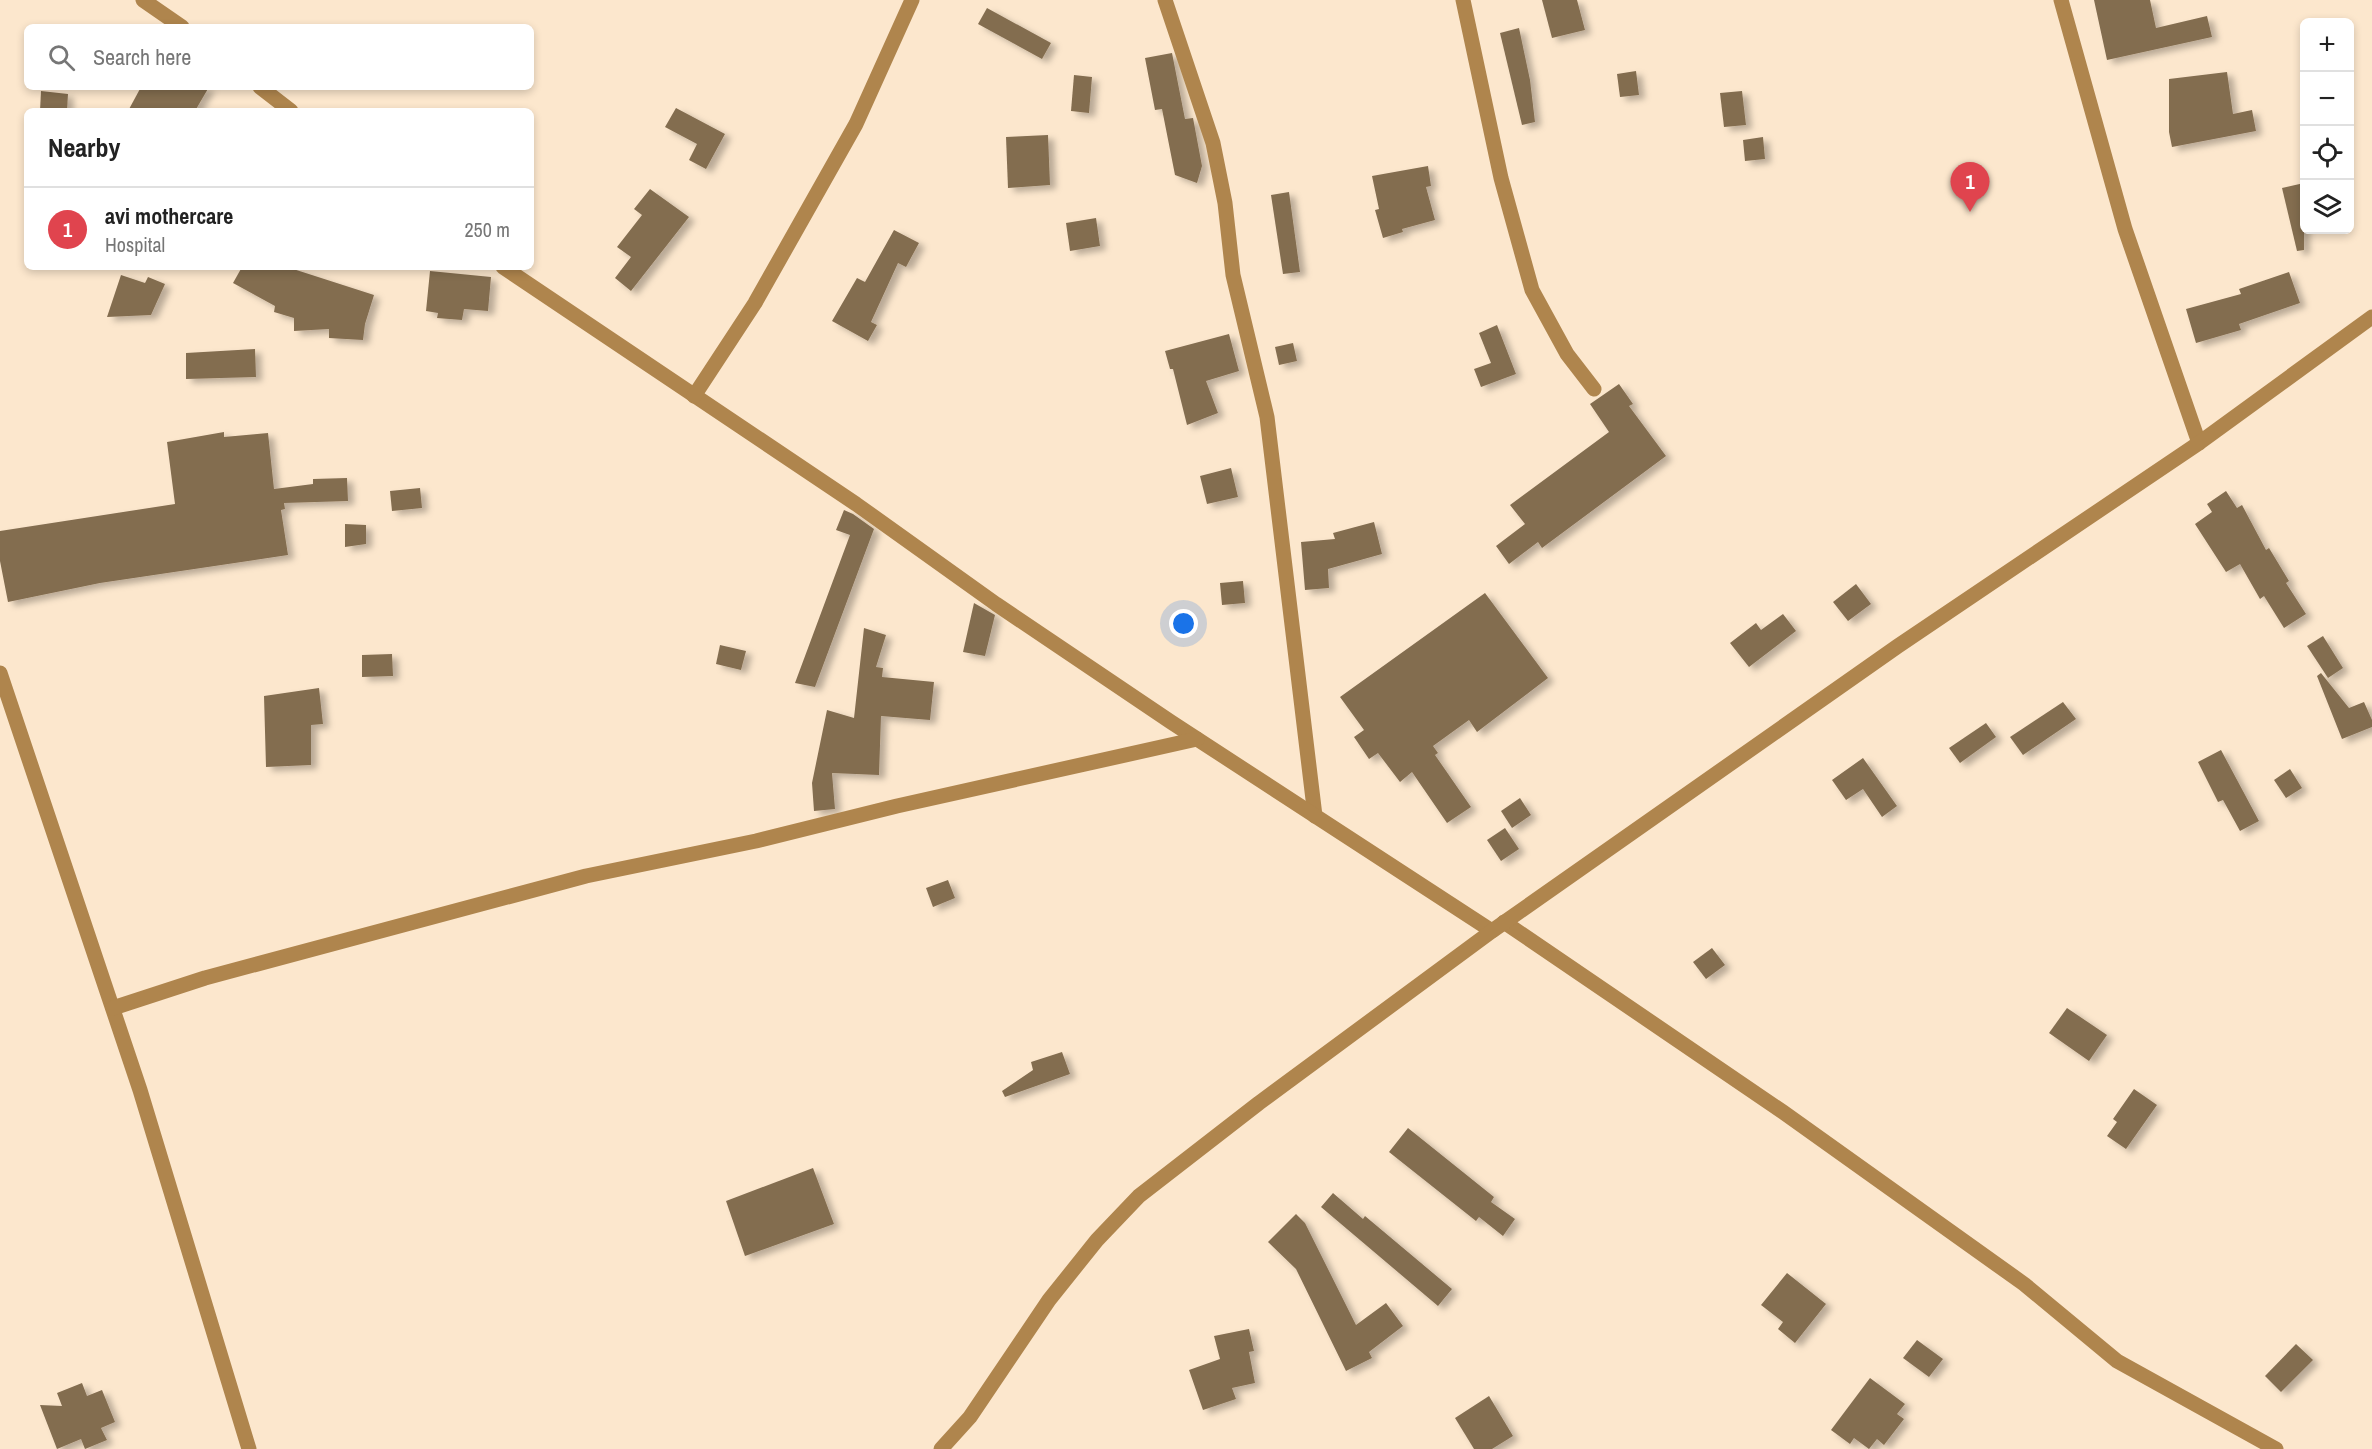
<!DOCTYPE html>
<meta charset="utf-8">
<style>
:root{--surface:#fff;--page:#f6f6f6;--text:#222;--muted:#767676;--line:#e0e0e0;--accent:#111827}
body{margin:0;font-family:"Archivo Narrow",sans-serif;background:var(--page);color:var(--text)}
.controls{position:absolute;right:18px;top:18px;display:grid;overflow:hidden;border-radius:9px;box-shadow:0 3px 9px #0003}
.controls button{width:54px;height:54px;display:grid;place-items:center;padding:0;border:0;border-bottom:2px solid var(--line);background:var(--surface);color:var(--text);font:30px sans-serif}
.you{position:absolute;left:1184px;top:624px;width:21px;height:21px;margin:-15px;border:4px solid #fff;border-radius:50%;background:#1a73e8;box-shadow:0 0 0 9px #1a73e833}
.badge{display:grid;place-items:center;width:39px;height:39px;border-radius:50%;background:var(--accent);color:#fff;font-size:20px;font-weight:700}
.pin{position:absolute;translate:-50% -50px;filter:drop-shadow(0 2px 3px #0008)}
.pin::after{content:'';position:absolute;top:32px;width:21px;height:18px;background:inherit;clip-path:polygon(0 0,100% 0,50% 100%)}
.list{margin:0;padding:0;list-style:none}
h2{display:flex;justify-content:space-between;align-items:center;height:78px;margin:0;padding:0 24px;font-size:26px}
h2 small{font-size:20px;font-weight:400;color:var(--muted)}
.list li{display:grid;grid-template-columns:39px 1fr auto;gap:18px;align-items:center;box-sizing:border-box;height:84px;padding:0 24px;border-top:2px solid var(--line)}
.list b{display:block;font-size:22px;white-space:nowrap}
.list p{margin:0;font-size:20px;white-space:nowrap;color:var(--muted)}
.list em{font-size:20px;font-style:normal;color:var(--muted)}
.icon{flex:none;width:33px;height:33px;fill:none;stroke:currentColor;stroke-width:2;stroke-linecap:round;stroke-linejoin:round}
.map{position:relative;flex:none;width:2372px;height:1449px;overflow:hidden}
.search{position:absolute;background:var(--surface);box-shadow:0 3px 9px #0003;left:24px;top:24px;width:510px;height:66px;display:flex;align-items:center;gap:15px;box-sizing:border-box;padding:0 21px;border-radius:9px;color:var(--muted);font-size:22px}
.panel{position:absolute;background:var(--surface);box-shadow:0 3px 9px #0003;left:24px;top:108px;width:510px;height:162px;border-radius:9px}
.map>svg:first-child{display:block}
.building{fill:#836d50;filter:url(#shadow)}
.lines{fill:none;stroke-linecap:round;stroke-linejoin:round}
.minor{stroke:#af854d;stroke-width:15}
</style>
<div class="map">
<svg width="2372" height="1449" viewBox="0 0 2372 1449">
<defs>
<filter id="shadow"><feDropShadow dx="6" dy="4" stdDeviation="3" flood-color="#0004"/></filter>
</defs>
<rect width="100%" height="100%" fill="#fce7cd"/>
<g class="building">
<path d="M1542 0H1577L1585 30 1552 38Z"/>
<path d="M2094 0H2150L2156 28 2207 16 2212 37 2107 60Z"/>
<path d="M987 8 1051 43 1042 59 978 24Z"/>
<path d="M1519 28 1530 80 1535 122 1522 125 1500 33Z"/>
<path d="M1172 53 1185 119 1193 118 1202 166 1197 183 1175 175 1162 109 1155 110 1145 58Z"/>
<path d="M1636 71 1639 95 1620 97 1617 74Z"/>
<path d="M2227 72 2233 114 2252 110 2256 131 2172 147 2169 132V79Z"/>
<path d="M1074 75 1092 77 1089 113 1071 111Z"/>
<path d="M141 87H209L195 111H128Z"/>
<path d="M41 91 68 94 67 111H40Z"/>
<path d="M1742 91 1746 125 1724 127 1720 93Z"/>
<path d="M676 108 725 134 706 169 689 160 697 144 665 127Z"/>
<path d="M1048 135 1050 185 1008 188 1006 137Z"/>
<path d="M1763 137 1765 159 1745 161 1743 140Z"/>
<path d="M1428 166 1431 186 1426 187 1435 220 1402 229 1403 232 1383 238 1375 210 1379 209 1372 176Z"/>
<path d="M2304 183V250L2297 251 2282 188Z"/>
<path d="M650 189 689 217 631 291 615 278 631 257 617 247 642 215 634 209Z"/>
<path d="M1289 192 1300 272 1283 274 1271 195Z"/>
<path d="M1096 218 1100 246 1070 251 1066 223Z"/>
<path d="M894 230 919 243 906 267 898 263 871 322 877 325 868 341 832 321 857 278 865 282Z"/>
<path d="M242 267H287L374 295 365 324 363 340 329 338V329L294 331V318L274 312 275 306 233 283Z"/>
<path d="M430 271 491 277 488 311 464 309 462 320 437 318 438 313 426 311Z"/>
<path d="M2289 272 2300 303 2239 324 2241 330 2196 343 2186 309 2241 294 2239 289Z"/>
<path d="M121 275 145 283 148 277 165 284 151 315 107 317Z"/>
<path d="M1497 325 1516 374 1481 387 1474 369 1491 363 1479 333Z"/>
<path d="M1229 334 1239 371 1206 381 1218 413 1187 425 1173 369H1170L1165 351Z"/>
<path d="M1293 343 1297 361 1279 365 1275 347Z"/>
<path d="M255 349 256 377 186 379V353Z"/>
<path d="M1619 384 1633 404 1629 406 1666 456 1542 548 1538 542 1509 564 1496 546 1525 524 1510 505 1609 432 1590 404Z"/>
<path d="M224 432V437L268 433 274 489 313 484V479L347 478 348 501 284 503 285 509 281 510 288 555 100 583 8 602 0 561V531L175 504 167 442Z"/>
<path d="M1231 468 1238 497 1207 504 1200 476Z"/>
<path d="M420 488 422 508 392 511 390 491Z"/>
<path d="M2226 491 2237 508 2242 505 2266 550 2269 548 2289 581 2286 583 2306 614 2284 628 2264 596 2260 599 2240 564 2226 572 2195 524 2212 512 2207 504Z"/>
<path d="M844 510 853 514 874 529 815 687 795 683 850 535 836 530Z"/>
<path d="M1374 522 1382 554 1328 569 1329 588 1305 590 1301 542 1335 539 1333 533Z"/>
<path d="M345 524 366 525V544L345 547Z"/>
<path d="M1243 581 1245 603 1222 605 1220 583Z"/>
<path d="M1856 584 1871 604 1848 621 1833 602Z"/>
<path d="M1485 593 1548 678 1477 732 1469 720 1433 746 1438 753 1435 755 1471 807 1447 823 1412 772 1400 782 1378 753 1369 759 1354 737 1364 730 1340 697Z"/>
<path d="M974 603 995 615 985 656 963 652Z"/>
<path d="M1783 614 1796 631 1749 667 1730 643 1756 623 1761 630Z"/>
<path d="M864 628 886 635 876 667 883 668 882 677 934 682 930 720 881 716 879 775 832 773 835 809 814 811 812 783 827 710 854 718Z"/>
<path d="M2323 636 2343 668 2328 678 2307 646Z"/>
<path d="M720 645 746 651 741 670 716 664Z"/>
<path d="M392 654 393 676 362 677V655Z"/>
<path d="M2321 673 2349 708 2364 702 2372 720V727L2342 739 2317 676Z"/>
<path d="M319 688 323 724 311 725V765L266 767 264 696Z"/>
<path d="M2063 702 2076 719 2023 755 2010 737Z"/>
<path d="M1986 723 1996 737 1960 763 1949 748Z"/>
<path d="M2221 750 2259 821 2240 831 2223 800 2218 802 2198 762Z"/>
<path d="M1863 758 1897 806 1882 817 1863 789 1846 800 1832 780Z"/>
<path d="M2290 769 2302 788 2286 798 2274 780Z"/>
<path d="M1520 798 1531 815 1512 828 1501 811Z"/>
<path d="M1505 828 1519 849 1501 861 1487 840Z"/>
<path d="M948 880 955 898 933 907 926 888Z"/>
<path d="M1712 948 1725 965 1706 979 1693 962Z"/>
<path d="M2067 1008 2107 1035 2089 1061 2049 1033Z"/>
<path d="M1062 1052 1070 1074 1005 1097 1002 1091 1033 1070 1031 1062Z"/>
<path d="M2134 1089 2157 1105 2126 1149 2107 1136 2117 1122 2113 1119Z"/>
<path d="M1408 1128 1494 1197 1491 1202 1515 1219 1503 1236 1479 1217 1476 1221 1389 1152Z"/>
<path d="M813 1168 834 1224 745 1256 726 1201Z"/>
<path d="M1333 1193 1363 1219 1365 1216 1452 1289 1438 1306 1321 1207Z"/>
<path d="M1296 1214 1305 1223 1356 1325 1386 1303 1403 1326 1369 1352 1372 1358 1346 1371 1296 1269 1268 1242Z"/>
<path d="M1787 1273 1826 1304 1795 1343 1778 1329 1783 1322 1761 1305Z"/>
<path d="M1249 1329 1254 1351 1249 1352 1255 1383 1232 1388 1236 1399 1203 1410 1189 1370 1220 1359 1214 1336Z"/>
<path d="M1917 1340 1943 1359 1929 1377 1903 1358Z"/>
<path d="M2296 1344 2313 1360 2281 1392 2265 1376Z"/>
<path d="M1870 1378 1905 1404 1897 1414 1904 1419 1884 1445 1877 1439 1869 1449 1854 1438 1850 1444 1831 1430Z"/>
<path d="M82 1383 87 1396 102 1390 115 1422 101 1428 107 1440 85 1449 81 1439 57 1449 40 1405 62 1406 57 1393Z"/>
<path d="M1489 1396 1513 1436 1492 1449H1474L1455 1418Z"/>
</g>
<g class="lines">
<g class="minor">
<path d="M143 0 182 27"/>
<path d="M1165 0 1213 143 1225 203 1233 275 1267 417 1315 816"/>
<path d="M1463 0 1501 178 1532 290 1567 354 1594 389"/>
<path d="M2061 0 2125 229 2199 443"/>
<path d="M260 87 291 111"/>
<path d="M503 267 856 504 996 604 1171 722 1492 931"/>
<path d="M694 396 755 303 856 124 912 0"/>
<path d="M0 673 140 1090 249 1449"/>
<path d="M1504 922 1783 1112 2024 1284 2117 1361 2276 1449"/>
<path d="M113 1008 205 978 586 876 756 841 897 806 1197 739"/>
<path d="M941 1449 970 1417 1049 1300 1097 1240 1139 1196 1259 1103 1492 931 1898 646 2199 443 2372 317"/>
</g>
</g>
</svg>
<div class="controls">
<button>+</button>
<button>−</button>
<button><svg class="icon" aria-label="locate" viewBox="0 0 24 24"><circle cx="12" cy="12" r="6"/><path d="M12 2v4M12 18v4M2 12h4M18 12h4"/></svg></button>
<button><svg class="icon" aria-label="layers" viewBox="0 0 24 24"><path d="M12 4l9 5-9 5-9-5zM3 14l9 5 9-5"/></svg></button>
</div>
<div class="you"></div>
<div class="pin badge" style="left:1970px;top:212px;background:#e0444e">1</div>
<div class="search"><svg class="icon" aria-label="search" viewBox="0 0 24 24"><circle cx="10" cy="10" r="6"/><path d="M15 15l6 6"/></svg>Search here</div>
<section class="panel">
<h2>Nearby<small></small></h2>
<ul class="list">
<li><span class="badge" style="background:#e0444e">1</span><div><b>avi mothercare</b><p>Hospital</p></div><em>250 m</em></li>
</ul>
</section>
</div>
